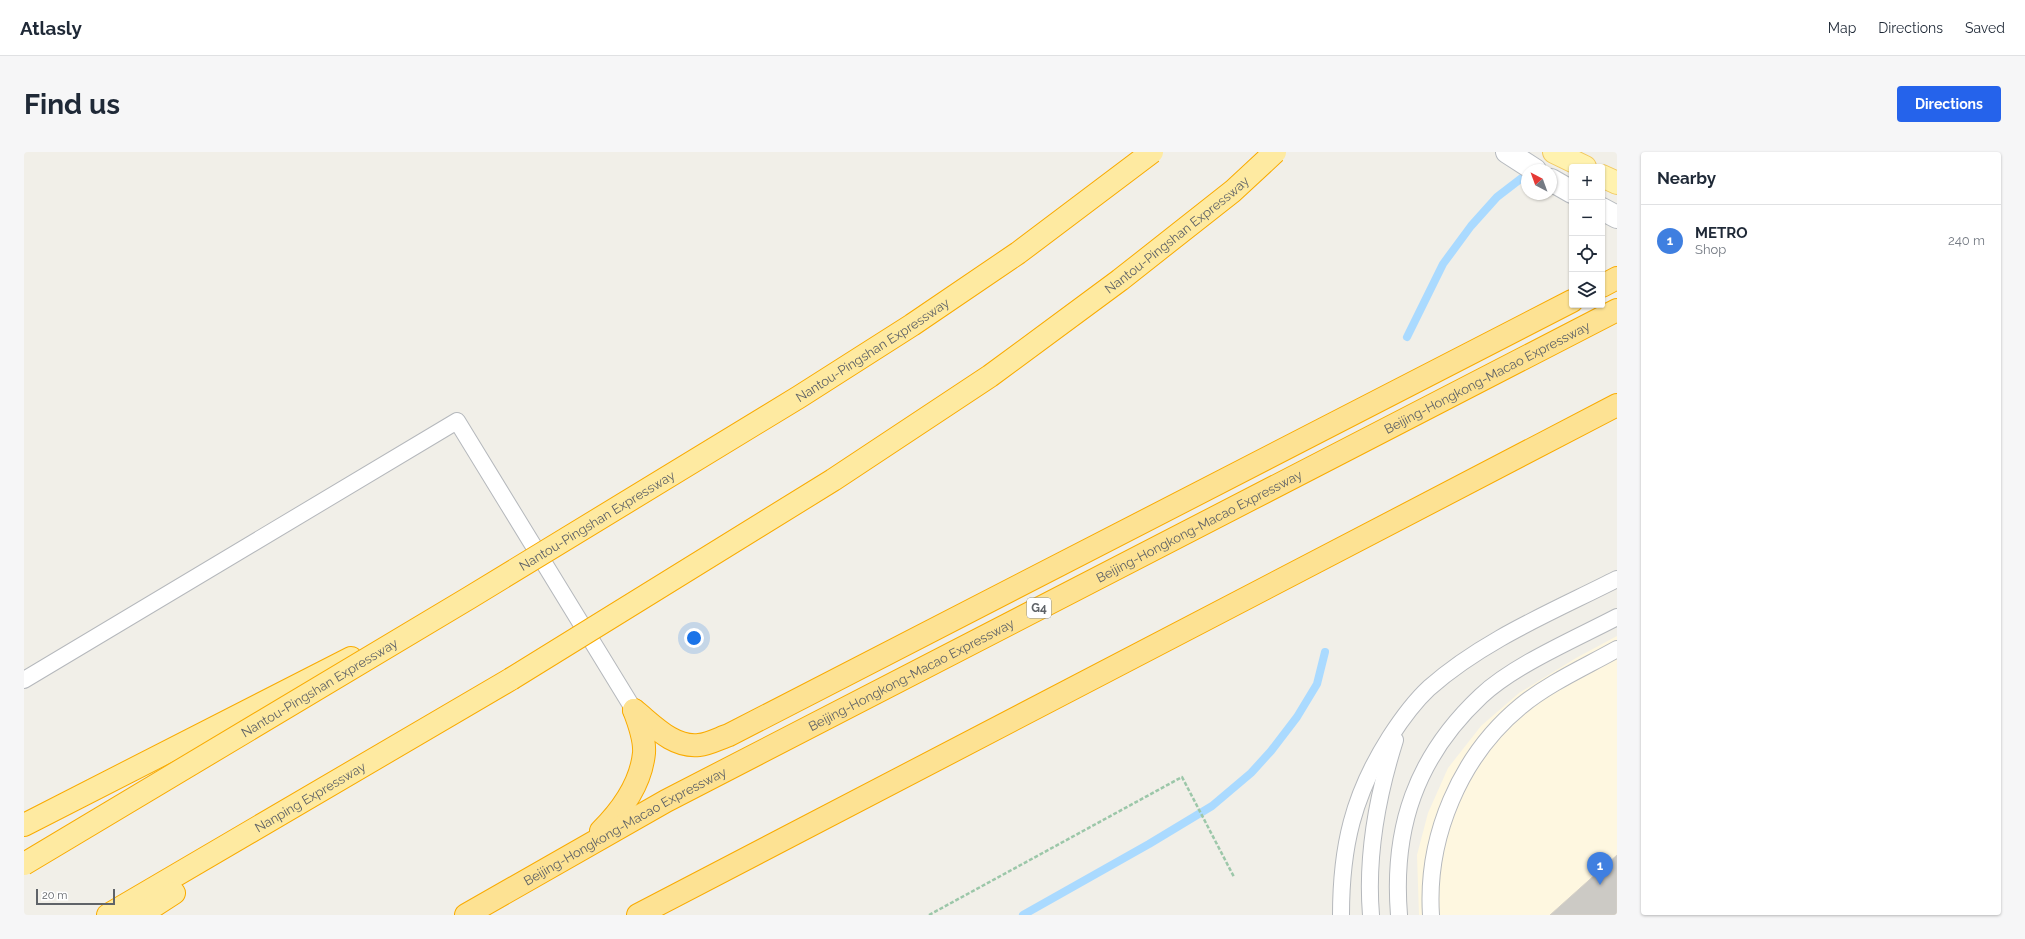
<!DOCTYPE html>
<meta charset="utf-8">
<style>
:root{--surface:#fff;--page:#f6f6f7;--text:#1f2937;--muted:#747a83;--line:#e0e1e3;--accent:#2563eb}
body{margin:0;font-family:Raleway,sans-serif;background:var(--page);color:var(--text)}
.controls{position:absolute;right:12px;top:12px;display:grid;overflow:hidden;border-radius:4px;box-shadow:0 1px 3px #0004}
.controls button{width:36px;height:36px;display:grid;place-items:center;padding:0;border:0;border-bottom:1px solid var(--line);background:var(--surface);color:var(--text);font:20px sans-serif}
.compass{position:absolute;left:1497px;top:12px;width:36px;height:36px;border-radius:50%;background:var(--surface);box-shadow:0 1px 3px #0004;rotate:319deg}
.scale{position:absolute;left:12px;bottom:10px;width:79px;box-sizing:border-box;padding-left:4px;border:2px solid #5f6368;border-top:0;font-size:11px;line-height:14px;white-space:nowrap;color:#5f6368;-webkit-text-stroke:3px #fff;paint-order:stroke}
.you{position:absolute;left:670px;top:486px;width:14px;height:14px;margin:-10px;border:3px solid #fff;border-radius:50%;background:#1a73e8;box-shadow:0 0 0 6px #1a73e833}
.badge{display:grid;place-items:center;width:26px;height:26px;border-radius:50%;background:var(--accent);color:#fff;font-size:13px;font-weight:700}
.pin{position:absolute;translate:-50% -33px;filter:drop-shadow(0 1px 2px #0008)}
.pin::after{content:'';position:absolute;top:21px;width:14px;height:12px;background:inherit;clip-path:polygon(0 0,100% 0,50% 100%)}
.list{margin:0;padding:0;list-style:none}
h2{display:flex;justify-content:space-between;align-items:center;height:52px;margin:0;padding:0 16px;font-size:17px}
h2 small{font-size:13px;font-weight:400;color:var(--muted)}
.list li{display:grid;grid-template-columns:26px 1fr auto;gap:12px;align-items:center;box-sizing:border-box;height:72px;padding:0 16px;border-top:1px solid var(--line)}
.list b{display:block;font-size:15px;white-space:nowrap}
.list p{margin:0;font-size:13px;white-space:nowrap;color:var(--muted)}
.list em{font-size:13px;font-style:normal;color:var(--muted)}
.icon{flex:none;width:22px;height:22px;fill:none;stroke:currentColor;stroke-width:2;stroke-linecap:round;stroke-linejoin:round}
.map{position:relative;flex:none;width:1593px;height:763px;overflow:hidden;border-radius:4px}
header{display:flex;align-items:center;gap:24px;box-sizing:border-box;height:56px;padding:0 20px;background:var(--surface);border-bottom:1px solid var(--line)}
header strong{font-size:19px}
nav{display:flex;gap:22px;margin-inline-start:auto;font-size:14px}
.intro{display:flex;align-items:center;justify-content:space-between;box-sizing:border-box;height:96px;padding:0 24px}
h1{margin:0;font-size:28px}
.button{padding:10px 18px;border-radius:4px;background:var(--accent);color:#fff;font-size:14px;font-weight:700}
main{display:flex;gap:24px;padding:0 24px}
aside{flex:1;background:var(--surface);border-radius:4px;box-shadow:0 1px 3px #0004}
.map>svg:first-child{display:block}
.commercial{fill:#fef7e0}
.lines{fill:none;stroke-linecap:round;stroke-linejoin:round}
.stream{stroke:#aadaff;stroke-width:8}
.building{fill:#cccac5;stroke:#d6d1c6}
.service-casing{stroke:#b5b8bc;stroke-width:18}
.secondary-casing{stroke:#b6babf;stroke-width:24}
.primary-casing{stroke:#f2c960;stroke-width:24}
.trunk-casing{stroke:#f9ab00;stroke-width:24}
.motorway-casing{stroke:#f9ab00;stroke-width:24}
.path{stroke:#9cc7a9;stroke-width:2.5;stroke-dasharray:4 2;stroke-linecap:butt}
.service{stroke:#fff;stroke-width:16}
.secondary{stroke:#fff;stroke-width:22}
.primary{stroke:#fff2af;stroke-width:22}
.trunk{stroke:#feeaa1;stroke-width:22}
.motorway{stroke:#fde293;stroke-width:22}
.trunk-bridge-casing{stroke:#f9ab00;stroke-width:24;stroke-linecap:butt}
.trunk-bridge{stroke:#feeaa1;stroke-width:22}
.labels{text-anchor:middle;stroke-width:3.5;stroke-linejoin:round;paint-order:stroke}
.shield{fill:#fff;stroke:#8f9295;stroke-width:1}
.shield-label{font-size:12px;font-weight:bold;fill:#5f6368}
.street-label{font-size:13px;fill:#5f6368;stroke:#fff}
</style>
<header>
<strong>Atlasly</strong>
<nav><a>Map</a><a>Directions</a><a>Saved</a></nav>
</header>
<div class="intro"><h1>Find us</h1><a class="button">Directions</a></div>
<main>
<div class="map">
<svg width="1593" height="763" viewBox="0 0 1593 763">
<rect width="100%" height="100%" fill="#f1efe8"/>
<path class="commercial" d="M1593 484V763H1395L1393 703 1404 661 1424 616 1457 574 1495 541 1552 506Z"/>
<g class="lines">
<g class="stream">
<path d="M1383 185 1419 112 1447 74 1473 45 1503 22"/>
<path d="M999 763 1125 692 1188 654 1227 621 1247 599 1273 565 1293 532 1301 500"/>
</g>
</g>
<path class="building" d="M1593 703V763H1526Z"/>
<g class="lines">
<g class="service-casing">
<g id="service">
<path d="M0 528 433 269 610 558"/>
<path d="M1317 763C1317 695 1329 643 1366 585 1377 568 1390 550 1405 536 1459 488 1530 459 1593 427"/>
<path d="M1347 763C1342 703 1353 645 1371 588"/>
<path d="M1375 763C1368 676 1392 605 1457 544 1490 513 1551 487 1593 465"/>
<path d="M1407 763C1402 685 1436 604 1497 554 1525 531 1561 515 1593 497"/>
</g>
</g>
<g class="secondary-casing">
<g id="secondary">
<path d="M1483 0 1511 18"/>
<path d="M1527 28 1548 40"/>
<path d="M1578 57 1593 65"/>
</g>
</g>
<g class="primary-casing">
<g id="primary">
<path d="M1530 0 1561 15"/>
<path d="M1578 24 1593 31"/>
</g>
</g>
<g class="trunk-casing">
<g id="trunk">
<path d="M0 673 327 506"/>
<path id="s1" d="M84 763 487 527"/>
<path d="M116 763 150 741"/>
</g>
</g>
<g class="motorway-casing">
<g id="motorway">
<path d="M1578 134 1593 126"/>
<path d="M610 558C629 573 649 596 675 593 685 592 696 586 705 583L1548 149"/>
<path d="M577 679C598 658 617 631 620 601 621 587 615 571 610 558"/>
<path id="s2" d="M442 763 642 649 1593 158"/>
<path d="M614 763 1593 253"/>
</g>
</g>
<path class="path" d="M905 763 1158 625 1210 725"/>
<use href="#service" class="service"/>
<use href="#secondary" class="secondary"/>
<use href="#primary" class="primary"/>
<use href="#trunk" class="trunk"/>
<use href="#motorway" class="motorway"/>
<g class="trunk-bridge-casing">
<g id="trunk-bridge">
<path id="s3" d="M487 527 809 328 966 224 1096 128 1209 39 1251 0"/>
<path id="s4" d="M0 712 445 446 775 245 888 173 994 101 1128 0"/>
</g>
</g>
<use href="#trunk-bridge" class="trunk-bridge"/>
</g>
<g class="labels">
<rect class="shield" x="1003" y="446" width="24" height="20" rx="3"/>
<g class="shield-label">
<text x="1015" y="460">G4</text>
</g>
<g class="street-label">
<text dy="5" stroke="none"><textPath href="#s3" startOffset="801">Nantou-Pingshan Expressway</textPath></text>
<text dy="5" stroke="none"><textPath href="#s4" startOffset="992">Nantou-Pingshan Expressway</textPath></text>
<text dy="5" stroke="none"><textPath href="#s2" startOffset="1154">Beijing-Hongkong-Macao Expressway</textPath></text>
<text dy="5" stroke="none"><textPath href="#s4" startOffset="668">Nantou-Pingshan Expressway</textPath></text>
<text dy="5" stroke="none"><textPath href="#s2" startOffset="830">Beijing-Hongkong-Macao Expressway</textPath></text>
<text dy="5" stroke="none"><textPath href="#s2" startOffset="506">Beijing-Hongkong-Macao Expressway</textPath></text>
<text dy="5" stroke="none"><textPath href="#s4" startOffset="344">Nantou-Pingshan Expressway</textPath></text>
<text dy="5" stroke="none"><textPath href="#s1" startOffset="234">Nanping Expressway</textPath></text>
<text dy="5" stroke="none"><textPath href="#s2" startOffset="182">Beijing-Hongkong-Macao Expressway</textPath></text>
</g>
</g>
</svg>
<div class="controls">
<button>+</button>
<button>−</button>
<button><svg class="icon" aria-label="locate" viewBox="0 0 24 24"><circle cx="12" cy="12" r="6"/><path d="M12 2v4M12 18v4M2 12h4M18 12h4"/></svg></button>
<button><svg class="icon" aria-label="layers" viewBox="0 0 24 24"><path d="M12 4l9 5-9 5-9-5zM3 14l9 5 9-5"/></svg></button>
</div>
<svg class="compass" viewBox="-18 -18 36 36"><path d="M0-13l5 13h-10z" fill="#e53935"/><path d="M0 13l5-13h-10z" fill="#747a83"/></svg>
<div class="scale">20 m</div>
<div class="you"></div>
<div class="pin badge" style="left:1576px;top:733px;background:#3f7fe0">1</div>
</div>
<aside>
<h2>Nearby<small></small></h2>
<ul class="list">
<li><span class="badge" style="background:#3f7fe0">1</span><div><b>METRO</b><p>Shop</p></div><em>240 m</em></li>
</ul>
</aside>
</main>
